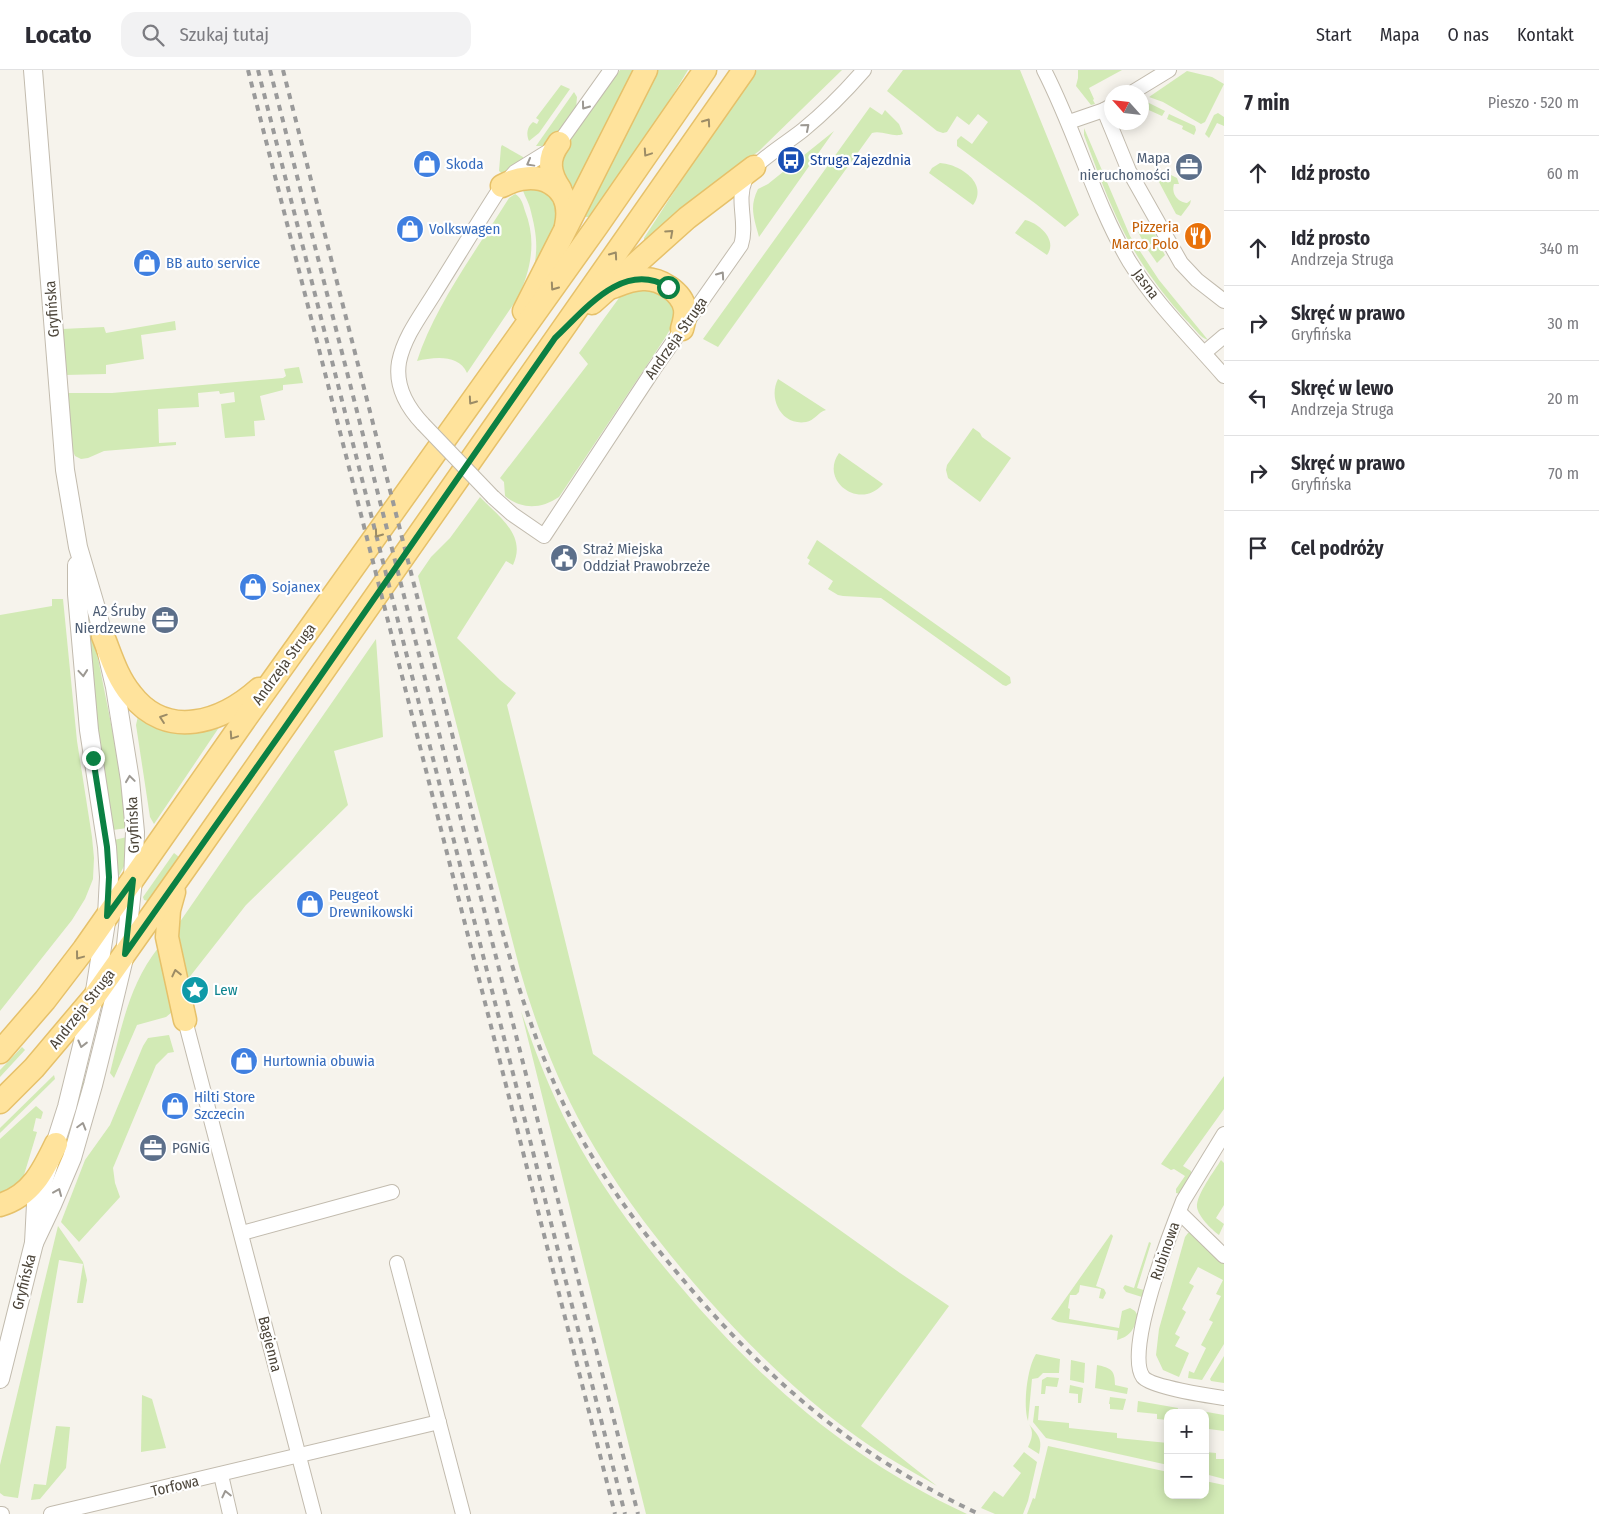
<!DOCTYPE html>
<html lang="pl">
<meta charset="utf-8">
<style>
:root{--surface:#fff;--page:#f2f2f3;--text:#2b2b33;--muted:#7c7c81;--line:#e1e1e2}
body{margin:0;font-family:"Fira Sans Condensed",sans-serif;background:var(--page);color:var(--text)}
.controls{position:absolute;right:15px;bottom:15px;display:grid;overflow:hidden;border-radius:10px;box-shadow:0 2px 12px #0003}
.controls button{width:45px;height:45px;display:grid;place-items:center;padding:0;border:0;border-bottom:1px solid var(--line);background:var(--surface);color:var(--text);font:25px sans-serif}
.compass{position:absolute;left:1104px;top:15px;width:45px;height:45px;border-radius:50%;background:var(--surface);box-shadow:0 2px 12px #0003;rotate:297deg}
.stop{position:absolute;width:15px;height:15px;margin:-11px;border:4px solid #0b8043;border-radius:50%;background:#fff}
.stop.end{background:#0b8043;border-color:#fff;box-shadow:0 1px 5px #0008}
.list{margin:0;padding:0;list-style:none}
h2{display:flex;justify-content:space-between;align-items:center;height:65px;margin:0;padding:0 20px;font-size:21px}
h2 small{font-size:16px;font-weight:400;color:var(--muted)}
.list li{display:grid;grid-template-columns:32px 1fr auto;gap:15px;align-items:center;box-sizing:border-box;height:75px;padding:0 20px;border-top:1px solid var(--line)}
.list b{display:block;font-size:19px;white-space:nowrap}
.list p{margin:0;font-size:16px;white-space:nowrap;color:var(--muted)}
.list em{font-size:16px;font-style:normal;color:var(--muted)}
.icon{flex:none;width:28px;height:28px;fill:none;stroke:currentColor;stroke-width:2;stroke-linecap:round;stroke-linejoin:round}
.map{position:relative;flex:none;width:1224px;height:1444px;overflow:hidden}
header{display:flex;align-items:center;gap:30px;box-sizing:border-box;height:70px;padding:0 25px;background:var(--surface);border-bottom:1px solid var(--line)}
header strong{font-size:24px}
nav{display:flex;gap:28px;margin-inline-start:auto;font-size:18px}
.search{width:350px;height:45px;background:var(--page);display:flex;align-items:center;gap:12px;box-sizing:border-box;padding:0 18px;border-radius:15px;color:var(--muted);font-size:19px}
main{display:flex}
aside{flex:1;background:var(--surface)}
.map>svg:first-child{display:block}
.green{fill:#d2eab5}
.lines{fill:none;stroke-linecap:round;stroke-linejoin:round}
.minor-casing{stroke:#c2bbae;stroke-width:16}
.tertiary-casing{stroke:#c2bbae;stroke-width:20}
.primary-casing{stroke:#e6c16a;stroke-width:25}
.minor{stroke:#fff;stroke-width:14}
.tertiary{stroke:#fff;stroke-width:18}
.primary{stroke:#ffe39c;stroke-width:22}
.rail{stroke:#9a9a9a;stroke-width:4;stroke-dasharray:6 6;stroke-linecap:butt}
.minor-bridge-casing{stroke:#c2bbae;stroke-width:16;stroke-linecap:butt}
.minor-bridge{stroke:#fff;stroke-width:14}
.oneway{stroke:#9c9892}
.oneway2{stroke:#9c8c66}
.route{stroke:#0b8043;stroke-width:6}
.labels{text-anchor:middle;stroke-width:4.5;stroke-linejoin:round;paint-order:stroke}
.service-label{font-size:15px;fill:#4e5e75;stroke:#fff;text-anchor:end}
.transit-label{font-size:15px;fill:#164399;stroke:#fff;text-anchor:start}
.shop-label{font-size:15px;fill:#366cbe;stroke:#fff;text-anchor:start}
.food-label{font-size:15px;fill:#c56008;stroke:#fff;text-anchor:end}
.street-label{font-size:15px;fill:#4b4439;stroke:#fff}
.culture-label{font-size:15px;fill:#0d838f;stroke:#fff;text-anchor:start}
</style>
<header>
<strong>Locato</strong>
<div class="search"><svg class="icon" aria-label="search" viewBox="0 0 24 24"><circle cx="10" cy="10" r="6"/><path d="M15 15l6 6"/></svg>Szukaj tutaj</div>
<nav><a>Start</a><a>Mapa</a><a>O nas</a><a>Kontakt</a></nav>
</header>
<main>
<div class="map">
<svg width="1224" height="1444" viewBox="0 0 1224 1444">
<rect width="100%" height="100%" fill="#f6f3ec"/>
<g class="green">
<path d="M620 0H639L576 127 564 115 560 83Z"/>
<path d="M656 0H688L657 51 590 147H585Z"/>
<path d="M757 0H842L759 81 719 111 644 174V168L696 88Z"/>
<path d="M903 0H1020L1079 145 1065 157 1036 134 957 76V70L961 66 972 74 988 52 978 44 969 55 957 46 947 62 943 63 937 61 887 21Z"/>
<path d="M1078 0H1122L1089 18 1094 29 1093 30 1095 34 1091 35 1076 16 1078 8Z"/>
<path d="M1187 1 1212 7 1224 14 1205 52 1201 54 1163 32 1149 27Z"/>
<path d="M561 15 570 19 539 63 529 71C526 64 527 57 533 52L537 54 539 50 536 48Z"/>
<path d="M574 22 577 27 576 39 552 71 545 76H536Z"/>
<path d="M1145 31 1165 41 1162 46 1142 37V34Z"/>
<path d="M870 37 882 45 885 40 899 54 903 64C894 68 882 60 872 63L718 277 703 269Z"/>
<path d="M1218 43 1224 47V56L1217 53 1209 68 1205 64 1214 45Z"/>
<path d="M1169 44 1195 56 1196 60 1194 65 1182 59 1183 56 1167 49Z"/>
<path d="M1084 58 1130 166 1159 210 1208 270C1200 268 1193 256 1186 250 1158 219 1133 184 1116 146 1104 120 1094 92 1084 65Z"/>
<path d="M834 61 759 167C754 148 749 137 758 119L768 114Z"/>
<path d="M502 75 523 87 524 90 503 104 499 101 501 77Z"/>
<path d="M940 93C959 94 989 113 973 135L929 103 932 98Z"/>
<path d="M1163 103H1167L1177 108 1179 114H1174C1171 124 1178 132 1187 133L1191 130 1190 134 1181 146 1176 144 1158 110 1159 106Z"/>
<path d="M522 115 550 123 561 144 533 201C539 177 536 161 530 138 528 130 522 122 522 115Z"/>
<path d="M515 124C521 127 523 134 525 141 537 171 531 201 517 229L467 303C459 284 434 287 417 291 435 235 478 178 509 128Z"/>
<path d="M1025 150C1039 153 1058 170 1047 185L1015 163Z"/>
<path d="M1148 158 1152 160 1158 169 1146 177 1138 162Z"/>
<path d="M1159 174 1165 185 1157 193 1148 180 1152 176Z"/>
<path d="M644 216 670 228C676 245 675 252 665 268L559 427C541 439 522 440 505 426L504 412 500 408 588 294 579 283 619 228 624 222Z"/>
<path d="M175 251 176 260 141 265 144 289 106 295V304L65 305 62 259 104 257 106 263Z"/>
<path d="M299 297 303 313 283 315V320L260 326 265 350 254 351 255 366 225 368 221 334 235 332 234 322 220 324 219 321 198 323 199 337 158 339 159 373 176 372V375L104 381 88 388 81 389 75 386 71 377 67 323H112L283 308 286 306 284 299Z"/>
<path d="M778 309 826 340C818 342 814 351 806 352 781 356 768 328 778 309Z"/>
<path d="M973 358 980 363 982 367 1011 388 980 432 948 408 946 400 947 395Z"/>
<path d="M839 383 883 414C860 441 819 411 839 383Z"/>
<path d="M480 427C499 447 527 465 513 495L506 491 457 568 500 610 516 623 507 635 593 984 900 1203 949 1236 861 1356 937 1416C911 1401 884 1386 860 1369 802 1328 752 1279 705 1226 660 1175 618 1120 585 1061 557 1010 536 956 520 900L418 506 431 487 450 468Z"/>
<path d="M817 470 1010 607 1011 613 1006 616 1003 615 881 528 843 526 838 525 828 519 833 511 808 494 810 490 807 488Z"/>
<path d="M52 529H63L77 671 92 767 94 788 93 809 85 829 72 850 0 941V545L52 536Z"/>
<path d="M89 543 121 704 127 758 113 760 92 620 87 544Z"/>
<path d="M376 569 383 667 334 681 348 735 246 835 188 909 177 856Z"/>
<path d="M139 642 224 650 154 754 150 747 136 655Z"/>
<path d="M127 767 125 794 119 806 117 805 114 770Z"/>
<path d="M174 783 179 787 148 831 144 830 143 827Z"/>
<path d="M158 878 172 942 166 947 137 955 114 1008 110 1003C121 959 129 915 158 878Z"/>
<path d="M521 941C535 981 550 1021 570 1059 600 1116 638 1167 680 1216 761 1312 852 1391 967 1444H646Z"/>
<path d="M169 965 174 982 168 983 156 995 113 1098 115 1113 120 1127 79 1172 61 1152 85 1090 110 1055 143 976 148 968Z"/>
<path d="M22 977 25 980 0 1007V1000Z"/>
<path d="M54 1005 55 1009 0 1063V1058Z"/>
<path d="M1224 1006V1039L1183 1096 1191 1101V1105L1180 1124 1176 1123V1119L1185 1106 1174 1099 1171 1100 1161 1094Z"/>
<path d="M81 1011H87L72 1067 49 1124 55 1097Z"/>
<path d="M36 1036 43 1042 41 1049 36 1048 33 1061 37 1062 24 1105 21 1110 0 1129V1069Z"/>
<path d="M1221 1090 1224 1093V1135L1216 1148 1224 1154 1219 1165C1211 1159 1198 1146 1197 1137 1196 1125 1215 1100 1221 1090Z"/>
<path d="M58 1156 83 1192 87 1210 83 1233H77L83 1194 59 1190 18 1428 4 1426 0 1423V1395Z"/>
<path d="M1192 1162 1224 1191V1274L1202 1310 1188 1308 1189 1301 1194 1303 1206 1278 1201 1275 1213 1252 1209 1250 1221 1226 1216 1224 1223 1210 1198 1197 1189 1213 1194 1216 1182 1239 1186 1242 1175 1264 1180 1267 1175 1276 1189 1283 1179 1307 1163 1300 1156 1285 1159 1259 1185 1167 1188 1163Z"/>
<path d="M1111 1164 1113 1166 1096 1216 1104 1219 1106 1223 1103 1229 1099 1228 1101 1219 1080 1215 1079 1222 1076 1225H1070L1068 1238 1070 1239 1069 1249 1119 1258 1122 1241 1130 1238 1135 1241 1138 1246C1134 1259 1131 1266 1117 1270L1118 1261 1058 1252 1051 1249Z"/>
<path d="M1149 1172 1151 1173 1137 1218 1147 1221 1142 1227 1126 1222 1123 1218 1125 1215 1134 1218Z"/>
<path d="M1036 1284 1060 1289 1059 1303H1043L1038 1308 1032 1309 1028 1351C1023 1335 1027 1298 1036 1284Z"/>
<path d="M1224 1286V1313L1211 1311 1210 1309Z"/>
<path d="M1071 1290 1085 1293 1084 1313 1070 1310Z"/>
<path d="M1097 1295C1111 1298 1115 1300 1115 1315L1128 1318 1127 1324 1095 1318Z"/>
<path d="M1047 1307 1059 1308 1057 1317 1046 1316 1045 1324H1041L1042 1310Z"/>
<path d="M1070 1315 1083 1318 1081 1333H1078V1324L1069 1323Z"/>
<path d="M142 1325 152 1329 166 1378 141 1382Z"/>
<path d="M1110 1327 1126 1329 1123 1340 1110 1339V1334H1109Z"/>
<path d="M1138 1331 1178 1338 1177 1343H1168V1350L1157 1349V1344L1137 1342Z"/>
<path d="M1035 1336H1039L1038 1350 1069 1353V1358L1117 1363V1368L1168 1373V1395L1046 1368 1033 1352Z"/>
<path d="M1190 1339 1224 1345V1361L1209 1359V1354H1205V1343H1190Z"/>
<path d="M1029 1354C1038 1366 1043 1368 1039 1384L1028 1377C1032 1368 1034 1362 1029 1354Z"/>
<path d="M56 1356 70 1357 66 1398 40 1429 31 1430 34 1414 46 1415Z"/>
<path d="M1048 1376 1168 1402V1425H1205V1411L1224 1415V1444H1027L1033 1428 1035 1429Z"/>
<path d="M1024 1382 1037 1392 1028 1431 1023 1444H995L981 1438 994 1421 1003 1427 1021 1403 1013 1396Z"/>
<path d="M1205 1382 1216 1383V1389H1224V1409L1205 1404Z"/>
</g>
<g class="lines">
<g class="minor-casing">
<g id="minor">
<path d="M1044 0C1076 62 1094 131 1129 191 1155 233 1192 269 1224 306"/>
<path d="M1133 22 1169 0"/>
<path d="M1104 40 1129 101 1181 193 1197 210 1224 231"/>
<path d="M1069 52 1104 40 1111 36"/>
<path d="M1204 283 1224 266"/>
<path d="M423 354C407 337 395 316 399 292 404 267 421 245 434 224 456 189 477 154 499 120L515 102 549 81 559 73 611 0"/>
<path d="M493 427 512 444 544 466 654 299 741 175C748 154 736 131 745 110 753 93 787 73 803 60 825 42 845 22 864 0"/>
<path d="M185 950 314 1444"/>
<path d="M1224 1064 1183 1131C1171 1161 1124 1281 1143 1307 1151 1317 1210 1326 1224 1328"/>
<path d="M1179 1142 1224 1186"/>
<path d="M242 1163 392 1122"/>
<path d="M397 1193 463 1444"/>
<path d="M221 1405 230 1444"/>
<path d="M0 1444H2"/>
<path d="M51 1444 439 1352"/>
</g>
</g>
<g class="tertiary-casing">
<g id="tertiary">
<path d="M33 0 65 400 78 477 98 545 115 617 130 710 135 762 133 810 125 884 106 963 93 1015 72 1088 52 1135 34 1173"/>
<path d="M0 1309 34 1173 36 1134 67 1037 94 927 107 846 109 807 107 777 89 660 77 524V495"/>
</g>
</g>
<g class="primary-casing">
<g id="primary">
<path d="M559 73C547 89 549 103 560 119"/>
<path d="M502 116C536 97 575 113 566 156"/>
<path d="M613 217C623 213 632 209 643 209 660 208 682 222 685 239 686 246 684 252 682 259"/>
<path d="M592 233 687 148 754 97"/>
<path d="M524 241 646 0"/>
<path d="M103 566C111 586 117 607 131 624 167 671 222 652 259 619"/>
<path d="M174 822 169 840 167 867 185 950"/>
<path d="M0 982 45 930 84 879 243 652 597 156 705 0"/>
<path d="M0 1032 34 998 94 927 196 783 744 0"/>
<path d="M0 1135C31 1126 43 1101 56 1074"/>
</g>
</g>
<use href="#minor" class="minor"/>
<use href="#tertiary" class="tertiary"/>
<use href="#primary" class="primary"/>
<g class="rail">
<path d="M248 0 615 1444"/>
<path d="M258 0 625 1444"/>
<path d="M270 0 638 1444"/>
<path d="M283 0 502 860C519 921 538 980 565 1037 594 1096 632 1149 674 1199 763 1306 851 1384 979 1444"/>
</g>
<g class="minor-bridge-casing">
<path id="minor-bridge" d="M423 354 493 427"/>
</g>
<use href="#minor-bridge" class="minor-bridge"/>
</g>
<defs><path id="oneway-chevron" d="M-2-3.5L2.5 0L-2 3.5" fill="none" stroke-width="1.6" stroke-linecap="round" stroke-linejoin="round" transform="scale(1.25)"/></defs>
<g class="oneway">
<use href="#oneway-chevron" transform="translate(585 36) rotate(126)"/>
<use href="#oneway-chevron" transform="translate(806 57) rotate(-41)"/>
<use href="#oneway-chevron" transform="translate(530 93) rotate(151)"/>
<use href="#oneway-chevron" transform="translate(721 205) rotate(-55)"/>
<use href="#oneway-chevron" transform="translate(83 603) rotate(85)"/>
<use href="#oneway-chevron" transform="translate(130 709) rotate(-98)"/>
<use href="#oneway-chevron" transform="translate(82 974) rotate(104)"/>
<use href="#oneway-chevron" transform="translate(82 1056) rotate(-74)"/>
<use href="#oneway-chevron" transform="translate(58 1122) rotate(-67)"/>
<use href="#oneway-chevron" transform="translate(226 1424) rotate(-103)"/>
</g>
<g class="oneway2">
<use href="#oneway-chevron" transform="translate(707 52) rotate(-55)"/>
<use href="#oneway-chevron" transform="translate(647 83) rotate(124)"/>
<use href="#oneway-chevron" transform="translate(670 163) rotate(-42)"/>
<use href="#oneway-chevron" transform="translate(614 185) rotate(-55)"/>
<use href="#oneway-chevron" transform="translate(554 217) rotate(125)"/>
<use href="#oneway-chevron" transform="translate(472 331) rotate(125)"/>
<use href="#oneway-chevron" transform="translate(378 464) rotate(126)"/>
<use href="#oneway-chevron" transform="translate(163 648) rotate(-161)"/>
<use href="#oneway-chevron" transform="translate(233 666) rotate(124)"/>
<use href="#oneway-chevron" transform="translate(79 886) rotate(127)"/>
<use href="#oneway-chevron" transform="translate(176 903) rotate(-103)"/>
</g>
<g class="lines">
<path class="route" d="M93 688 107 777 109 807 107 846 133 810 125 884 283 660 555 268C585 240 623 190 668 217"/>
</g>
<defs>
<g id="bus-disc" transform="scale(1.4375)"><circle r="9.5" fill="#1a4fb4" stroke="#fff"/><path d="M-5-6H5V4H4V6H2V4H-2V6H-4V4H-5ZM-3.5-4V0h7V-4ZM-3.5 1.2v1.5H-2V1.2ZM2 1.2v1.5H3.5V1.2Z" fill="#fff"/></g>
<g id="shop-disc" transform="scale(1.4375)"><circle r="9.5" fill="#3f7fe0" stroke="#fff"/><path d="M-5-2.5h2.3a2.7 3.5 0 0 1 5.4 0H5L5.5 6h-11ZM-1.5-2.5h3a1.5 2.3 0 0 0-3 0Z" fill="#fff"/></g>
<g id="office-disc" transform="scale(1.4375)"><circle r="9.5" fill="#5c6f8a" stroke="#fff"/><path d="M-6-3h4V-5.5h4V-3h4V5H-6ZM-1-4.5V-3h2v-1.5ZM-6 0V1H6V0Z" fill="#fff"/></g>
<g id="restaurant-disc" transform="scale(1.4375)"><circle r="9.5" fill="#e8710a" stroke="#fff"/><path d="M-5-6h1v4h1v-4h1v4h1v-4h1v5L-1.5 .5V6h-2V.5L-5-1ZM5-6V6H3V1.5H1.5Q1.5-4 5-6Z" fill="#fff"/></g>
<g id="civic-disc" transform="scale(1.4375)"><circle r="9.5" fill="#5c6f8a" stroke="#fff"/><path d="M-.6-6.5H3V-4.5H.6V-3L4-1V1h2V6H-6V1h2V-1L-.6-3ZM-1.2 2.5V6h2.4V2.5Z" fill="#fff"/></g>
<g id="sight-disc" transform="scale(1.4375)"><circle r="9.5" fill="#0f9aa8" stroke="#fff"/><path d="M0-6L1.8-2.2L6-1.7L2.9 1.2L3.7 5.4L0 3.3L-3.7 5.4L-2.9 1.2L-6-1.7L-1.8-2.2Z" fill="#fff"/></g>
</defs>
<g fill-rule="evenodd">
<use href="#bus-disc" x="791" y="90"/>
<use href="#shop-disc" x="427" y="94"/>
<use href="#office-disc" x="1189" y="97"/>
<use href="#shop-disc" x="410" y="159"/>
<use href="#restaurant-disc" x="1198" y="166"/>
<use href="#shop-disc" x="147" y="193"/>
<use href="#civic-disc" x="564" y="488"/>
<use href="#shop-disc" x="253" y="517"/>
<use href="#office-disc" x="165" y="550"/>
<use href="#shop-disc" x="310" y="834"/>
<use href="#sight-disc" x="195" y="920"/>
<use href="#shop-disc" x="244" y="991"/>
<use href="#shop-disc" x="175" y="1036"/>
<use href="#office-disc" x="153" y="1078"/>
</g>
<g class="labels">
<g class="service-label">
<text x="1170" y="93">Mapa<tspan x="1170" dy="17">nieruchomości</tspan></text>
<text x="583" y="484" text-anchor="start">Straż Miejska<tspan x="583" dy="17">Oddział Prawobrzeże</tspan></text>
<text x="146" y="546">A2 Śruby<tspan x="146" dy="17">Nierdzewne</tspan></text>
<text x="172" y="1083" text-anchor="start">PGNiG</text>
</g>
<g class="transit-label">
<text x="810" y="95">Struga Zajezdnia</text>
</g>
<g class="shop-label">
<text x="446" y="99">Skoda</text>
<text x="429" y="164">Volkswagen</text>
<text x="166" y="198">BB auto service</text>
<text x="272" y="522">Sojanex</text>
<text x="329" y="830">Peugeot<tspan x="329" dy="17">Drewnikowski</tspan></text>
<text x="263" y="996">Hurtownia obuwia</text>
<text x="194" y="1032">Hilti Store<tspan x="194" dy="17">Szczecin</tspan></text>
</g>
<g class="food-label">
<text x="1179" y="162">Pizzeria<tspan x="1179" dy="17">Marco Polo</tspan></text>
</g>
<g class="street-label">
<text transform="translate(1146 214) rotate(53)" y="5">Jasna</text>
<text transform="translate(52 239) rotate(-94)" y="5">Gryfińska</text>
<text transform="translate(676 268) rotate(-55)" y="5">Andrzeja Struga</text>
<text transform="translate(284 594) rotate(-54)" y="5">Andrzeja Struga</text>
<text transform="translate(133 755) rotate(-92)" y="5">Gryfińska</text>
<text transform="translate(82 939) rotate(-52)" y="5">Andrzeja Struga</text>
<text transform="translate(1165 1181) rotate(-71)" y="5">Rubinowa</text>
<text transform="translate(24 1212) rotate(-76)" y="5">Gryfińska</text>
<text transform="translate(270 1274) rotate(76)" y="5">Bagienna</text>
<text transform="translate(175 1416) rotate(-13)" y="5">Torfowa</text>
</g>
<g class="culture-label">
<text x="214" y="925">Lew</text>
</g>
</g>
</svg>
<div class="controls">
<button>+</button>
<button>−</button>
</div>
<svg class="compass" viewBox="-18 -18 36 36"><path d="M0-13l5 13h-10z" fill="#e53935"/><path d="M0 13l5-13h-10z" fill="#7c7c81"/></svg>
<div class="stop" style="left:668px;top:217px"></div>
<div class="stop end" style="left:93px;top:688px"></div>
</div>
<aside>
<h2>7 min<small>Pieszo · 520 m</small></h2>
<ul class="list">
<li><svg class="icon" aria-label="ahead" viewBox="0 0 24 24"><path d="M12 20V5M6 11l6-6 6 6"/></svg><div><b>Idź prosto</b></div><em>60 m</em></li>
<li><svg class="icon" aria-label="ahead" viewBox="0 0 24 24"><path d="M12 20V5M6 11l6-6 6 6"/></svg><div><b>Idź prosto</b><p>Andrzeja Struga</p></div><em>340 m</em></li>
<li><svg class="icon" aria-label="right" viewBox="0 0 24 24"><path d="M7 20v-9h11M14 6l5 5-5 5"/></svg><div><b>Skręć w prawo</b><p>Gryfińska</p></div><em>30 m</em></li>
<li><svg class="icon" aria-label="left" viewBox="0 0 24 24"><path d="M17 20v-9H6M10 6l-5 5 5 5"/></svg><div><b>Skręć w lewo</b><p>Andrzeja Struga</p></div><em>20 m</em></li>
<li><svg class="icon" aria-label="right" viewBox="0 0 24 24"><path d="M7 20v-9h11M14 6l5 5-5 5"/></svg><div><b>Skręć w prawo</b><p>Gryfińska</p></div><em>70 m</em></li>
<li><svg class="icon" aria-label="arrive" viewBox="0 0 24 24"><path d="M6 21V4h12l-3 4 3 4H6"/></svg><div><b>Cel podróży</b></div></li>
</ul>
</aside>
</main>
